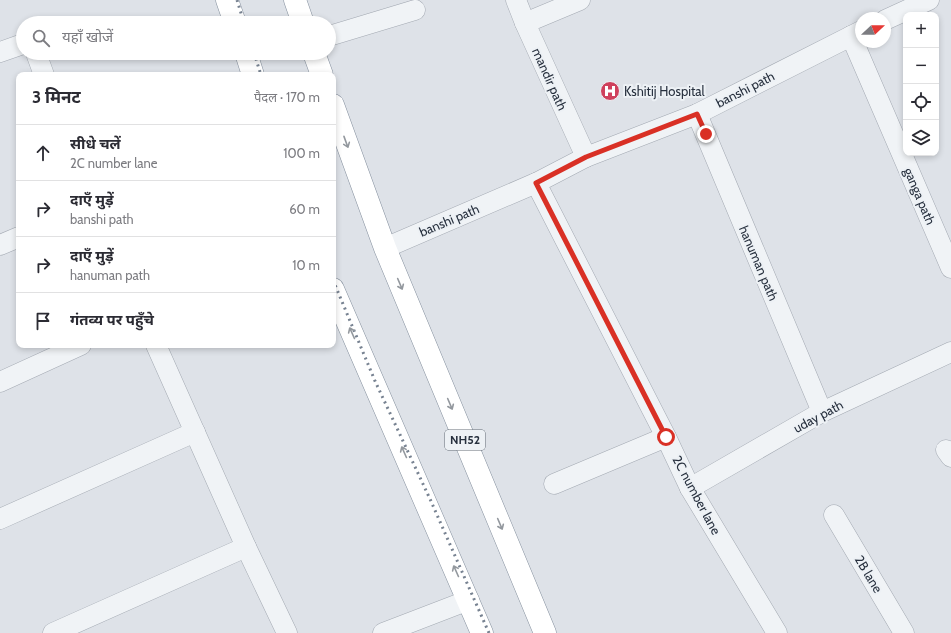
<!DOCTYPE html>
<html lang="hi">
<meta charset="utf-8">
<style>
:root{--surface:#fff;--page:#f7f7f7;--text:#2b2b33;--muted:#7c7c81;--line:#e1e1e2}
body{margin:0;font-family:Cabin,"Noto Sans Devanagari",sans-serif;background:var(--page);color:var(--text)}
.controls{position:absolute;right:12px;top:12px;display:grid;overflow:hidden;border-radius:8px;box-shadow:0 2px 6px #0003}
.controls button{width:36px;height:36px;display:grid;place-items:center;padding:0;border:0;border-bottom:1px solid var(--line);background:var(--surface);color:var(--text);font:20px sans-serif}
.compass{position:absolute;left:855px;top:12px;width:36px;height:36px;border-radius:50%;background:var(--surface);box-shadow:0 2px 6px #0003;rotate:68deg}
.stop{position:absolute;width:12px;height:12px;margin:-9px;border:3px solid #d93025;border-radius:50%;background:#fff}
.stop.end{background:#d93025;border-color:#fff;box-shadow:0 1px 4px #0008}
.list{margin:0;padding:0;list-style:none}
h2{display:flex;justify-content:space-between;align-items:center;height:52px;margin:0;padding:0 16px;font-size:17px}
h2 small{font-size:13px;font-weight:400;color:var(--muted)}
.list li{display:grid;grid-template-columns:26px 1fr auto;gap:12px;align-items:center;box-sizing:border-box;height:56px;padding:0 16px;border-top:1px solid var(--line)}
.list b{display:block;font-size:15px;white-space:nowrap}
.list p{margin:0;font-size:13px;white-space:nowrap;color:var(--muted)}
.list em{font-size:13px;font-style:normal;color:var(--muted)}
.icon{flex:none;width:22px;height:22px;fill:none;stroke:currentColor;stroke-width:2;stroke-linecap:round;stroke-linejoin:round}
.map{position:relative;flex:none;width:951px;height:633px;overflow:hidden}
.search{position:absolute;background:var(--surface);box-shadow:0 2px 6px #0003;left:16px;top:16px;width:320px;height:44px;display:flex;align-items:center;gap:10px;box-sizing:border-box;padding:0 14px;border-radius:22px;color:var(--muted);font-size:15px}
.panel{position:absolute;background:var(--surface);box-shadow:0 2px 6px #0003;left:16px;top:72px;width:320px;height:276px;border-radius:8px}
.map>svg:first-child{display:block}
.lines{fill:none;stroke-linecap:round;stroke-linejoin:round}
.minor-casing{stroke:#a3a9b2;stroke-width:21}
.highway-casing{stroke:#85909e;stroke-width:23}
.minor{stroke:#f0f3f6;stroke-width:20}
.highway{stroke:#fff;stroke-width:22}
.rail{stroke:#778291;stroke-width:3;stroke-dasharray:2 4;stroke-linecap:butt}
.oneway{stroke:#93989e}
.route{stroke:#d93025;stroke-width:5}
.labels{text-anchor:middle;stroke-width:4;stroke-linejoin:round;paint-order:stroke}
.shield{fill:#edf1f5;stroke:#626a75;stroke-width:1}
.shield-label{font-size:12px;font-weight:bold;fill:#27303e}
.street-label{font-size:13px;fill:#27303e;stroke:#edf1f5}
.poi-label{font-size:13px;fill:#27303e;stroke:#edf1f5;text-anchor:start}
</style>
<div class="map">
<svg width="951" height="633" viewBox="0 0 951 633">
<rect width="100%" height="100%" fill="#dee2e8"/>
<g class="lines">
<g class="minor-casing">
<g id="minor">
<path d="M516 0 525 23 586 157"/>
<path d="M885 20 929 0"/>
<path d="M525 23 580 0"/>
<path d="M329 36 415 10"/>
<path d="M851 36 951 268"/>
<path d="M0 52 23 44"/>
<path d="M36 53 44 75"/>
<path d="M697 114 822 412"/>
<path d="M536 183 666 437 690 488 777 633"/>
<path d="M0 245 19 237"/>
<path d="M385 248 536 183 586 157 697 114 861 31"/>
<path d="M156 345 246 547 287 633"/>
<path d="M0 382 81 345"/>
<path d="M946 450 951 457"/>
<path d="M554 484 666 437"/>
<path d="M690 488 822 412 951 352"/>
<path d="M834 515 904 633"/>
<path d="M0 519 195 432"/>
<path d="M53 633 246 547"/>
<path d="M383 633 469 600"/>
</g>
</g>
<g class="highway-casing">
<g id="highway">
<path d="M227 0 235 23"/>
<path d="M295 0 303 23"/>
<path d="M246 53 253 75"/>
<path d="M314 53 322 75"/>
<path d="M333 105 385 248 545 633"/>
<path d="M333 289 482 633"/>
</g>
</g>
<use href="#minor" class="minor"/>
<use href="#highway" class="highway"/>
<g class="rail">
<path d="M237 0 244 23"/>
<path d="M254 53 261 75"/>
<path d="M333 280 375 381 430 499 489 633"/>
</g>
</g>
<defs><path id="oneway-shaft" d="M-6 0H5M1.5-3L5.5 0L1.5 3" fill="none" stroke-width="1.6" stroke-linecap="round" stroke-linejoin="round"/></defs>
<g class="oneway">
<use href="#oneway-shaft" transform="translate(346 142) rotate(70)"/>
<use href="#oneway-shaft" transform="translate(400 284) rotate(67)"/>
<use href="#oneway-shaft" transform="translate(352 333) rotate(-114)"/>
<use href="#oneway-shaft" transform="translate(450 404) rotate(67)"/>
<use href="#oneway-shaft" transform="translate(404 452) rotate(-114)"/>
<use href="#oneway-shaft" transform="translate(500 524) rotate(67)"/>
<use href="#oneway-shaft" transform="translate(456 571) rotate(-114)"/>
</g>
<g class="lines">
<path class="route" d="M666 437 536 183 586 157 697 114 706 134"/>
</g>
<defs>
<g id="hospital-disc" transform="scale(1)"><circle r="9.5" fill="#cf405c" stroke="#edf1f5"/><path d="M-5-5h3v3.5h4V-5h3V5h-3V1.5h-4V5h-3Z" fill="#fff"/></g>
</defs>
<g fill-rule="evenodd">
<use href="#hospital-disc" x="610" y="91"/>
</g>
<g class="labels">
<rect class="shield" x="445" y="430" width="40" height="20" rx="3"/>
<g class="shield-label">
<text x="465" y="444">NH52</text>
</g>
<g class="street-label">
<text transform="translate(550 79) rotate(66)" y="5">mandir path</text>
<text transform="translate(745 89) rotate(-27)" y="5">banshi path</text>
<text transform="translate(920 196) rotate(67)" y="5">ganga path</text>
<text transform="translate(449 220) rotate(-23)" y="5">banshi path</text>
<text transform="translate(759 263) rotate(67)" y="5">hanuman path</text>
<text transform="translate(818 416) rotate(-28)" y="5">uday path</text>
<text transform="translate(697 495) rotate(62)" y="5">2C number lane</text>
<text transform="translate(869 574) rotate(59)" y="5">2B lane</text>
</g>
<g class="poi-label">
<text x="624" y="96">Kshitij Hospital</text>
</g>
</g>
</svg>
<div class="controls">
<button>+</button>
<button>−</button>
<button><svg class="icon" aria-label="locate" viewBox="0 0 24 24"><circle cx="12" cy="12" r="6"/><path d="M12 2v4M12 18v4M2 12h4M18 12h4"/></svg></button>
<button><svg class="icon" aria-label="layers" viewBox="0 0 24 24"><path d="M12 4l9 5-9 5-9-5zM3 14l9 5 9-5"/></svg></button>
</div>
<svg class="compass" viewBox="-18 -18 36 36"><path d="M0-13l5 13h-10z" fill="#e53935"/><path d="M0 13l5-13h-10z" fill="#7c7c81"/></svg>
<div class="stop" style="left:666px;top:437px"></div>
<div class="stop end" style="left:706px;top:134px"></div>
<div class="search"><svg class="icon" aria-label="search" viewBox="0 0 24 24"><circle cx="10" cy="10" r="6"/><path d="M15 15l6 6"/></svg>यहाँ खोजें</div>
<section class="panel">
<h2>3 मिनट<small>पैदल · 170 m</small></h2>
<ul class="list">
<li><svg class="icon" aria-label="ahead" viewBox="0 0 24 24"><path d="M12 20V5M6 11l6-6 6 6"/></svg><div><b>सीधे चलें</b><p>2C number lane</p></div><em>100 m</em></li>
<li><svg class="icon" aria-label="right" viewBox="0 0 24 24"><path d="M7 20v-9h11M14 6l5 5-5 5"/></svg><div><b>दाएँ मुड़ें</b><p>banshi path</p></div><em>60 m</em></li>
<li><svg class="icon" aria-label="right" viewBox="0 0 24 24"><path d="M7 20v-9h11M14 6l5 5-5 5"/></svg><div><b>दाएँ मुड़ें</b><p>hanuman path</p></div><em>10 m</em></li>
<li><svg class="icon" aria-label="arrive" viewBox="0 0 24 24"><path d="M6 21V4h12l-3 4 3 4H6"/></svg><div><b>गंतव्य पर पहुँचे</b></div></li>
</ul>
</section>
</div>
